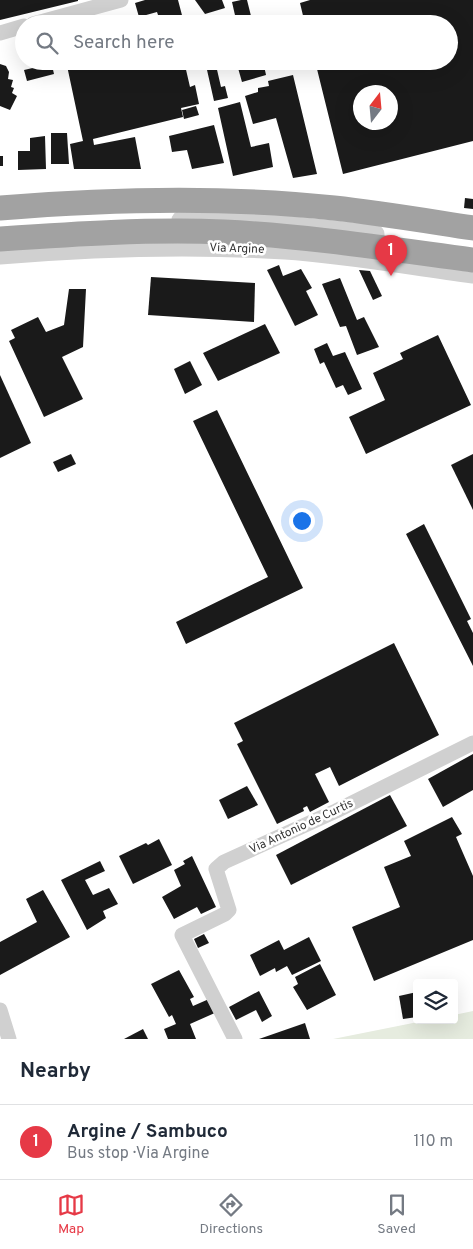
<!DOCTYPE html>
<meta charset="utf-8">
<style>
:root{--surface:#fff;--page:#f6f6f7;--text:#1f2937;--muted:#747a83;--line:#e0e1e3;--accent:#e63946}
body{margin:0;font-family:Overpass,sans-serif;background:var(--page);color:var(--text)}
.controls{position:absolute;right:15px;bottom:15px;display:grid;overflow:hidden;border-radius:5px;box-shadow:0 5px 20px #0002}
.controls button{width:45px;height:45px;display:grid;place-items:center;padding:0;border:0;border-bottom:1px solid var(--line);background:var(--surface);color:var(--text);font:25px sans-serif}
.compass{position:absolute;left:353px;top:85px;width:45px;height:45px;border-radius:50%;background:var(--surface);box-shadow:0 5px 20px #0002;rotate:16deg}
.you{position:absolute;left:301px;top:520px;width:18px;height:18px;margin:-12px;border:4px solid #fff;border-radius:50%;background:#1a73e8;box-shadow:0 0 0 8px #1a73e833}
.badge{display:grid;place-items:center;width:32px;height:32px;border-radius:50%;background:var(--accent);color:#fff;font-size:16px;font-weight:700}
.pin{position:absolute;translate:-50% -41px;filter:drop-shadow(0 1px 2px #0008)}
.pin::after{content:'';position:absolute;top:26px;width:18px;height:15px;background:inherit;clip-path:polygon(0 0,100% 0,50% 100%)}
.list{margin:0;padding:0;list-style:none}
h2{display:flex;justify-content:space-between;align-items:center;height:65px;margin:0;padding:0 20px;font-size:21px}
h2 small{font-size:16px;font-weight:400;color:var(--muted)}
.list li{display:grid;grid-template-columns:32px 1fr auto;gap:15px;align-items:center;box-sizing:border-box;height:75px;padding:0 20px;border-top:1px solid var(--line)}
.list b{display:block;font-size:19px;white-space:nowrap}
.list p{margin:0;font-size:16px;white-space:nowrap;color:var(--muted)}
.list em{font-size:16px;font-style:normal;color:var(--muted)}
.icon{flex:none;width:28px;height:28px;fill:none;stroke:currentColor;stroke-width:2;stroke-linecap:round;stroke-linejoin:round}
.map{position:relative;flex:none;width:473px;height:1039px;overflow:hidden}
.search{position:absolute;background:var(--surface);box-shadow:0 5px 20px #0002;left:15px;right:15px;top:15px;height:55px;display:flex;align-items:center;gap:12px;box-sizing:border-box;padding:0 18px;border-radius:28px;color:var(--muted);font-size:19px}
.sheet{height:140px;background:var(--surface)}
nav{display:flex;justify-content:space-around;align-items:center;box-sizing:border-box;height:70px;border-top:1px solid var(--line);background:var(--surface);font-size:14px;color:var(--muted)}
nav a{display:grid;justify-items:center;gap:2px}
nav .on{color:var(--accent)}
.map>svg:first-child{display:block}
.green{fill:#e6ecdf}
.building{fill:#1a1a1a;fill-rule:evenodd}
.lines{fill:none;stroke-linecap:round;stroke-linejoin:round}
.minor{stroke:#d0d0d0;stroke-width:15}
.tertiary{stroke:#d0d0d0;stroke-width:19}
.trunk{stroke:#a2a2a2;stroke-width:25}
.labels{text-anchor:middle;stroke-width:5;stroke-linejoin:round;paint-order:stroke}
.street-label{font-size:12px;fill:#333;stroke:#fff}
</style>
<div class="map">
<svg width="473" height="1039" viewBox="0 0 473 1039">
<rect width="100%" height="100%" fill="#fff"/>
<path class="green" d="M473 1011V1039H333L428 1020H454V1015Z"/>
<g class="building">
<path d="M0 0H78V1L0 20Z"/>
<path d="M145 0H178L183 19 161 24 157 12 139 17 135 3Z"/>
<path d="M195 0H222L225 8 205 14Z"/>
<path d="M241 0H247L253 24H237L232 2Z"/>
<path d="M310 0H473V141L343 174 315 61H449V24H305L300 3ZM360 92H390V122H360Z"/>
<path d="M35 61H51L54 74 27 81 24 70 37 67Z"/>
<path d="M66 61H184L190 87 195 85 199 104 181 108 183 117 93 139 94 145 135 137 141 169H74L70 144 83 141Z"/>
<path d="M205 61H215L221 87 225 86 228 98 214 101Z"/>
<path d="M236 61H263L266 75 242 82Z"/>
<path d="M0 64 6 66 9 72 8 79 13 80 11 87 14 88 12 93 17 96 10 110 0 106Z"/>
<path d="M293 75 317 174 293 178 276 118 253 124 245 96 258 92V88L269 86 268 81Z"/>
<path d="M240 102 251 147 269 143 273 167 233 176 218 108Z"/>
<path d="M196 106 199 115 184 119 182 110Z"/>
<path d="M214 125 224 163 192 169 187 150 172 152 169 136Z"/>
<path d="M51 133H67L69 164H51Z"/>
<path d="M45 136 46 169 18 170V151H30V138Z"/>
<rect x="0" y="156" width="3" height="10"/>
<path d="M465 198 473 199V209L464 208Z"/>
<path d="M279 265 283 276 301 269 312 288 306 291 318 315 295 326 267 270Z"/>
<path d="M359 270 370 271 382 296 373 300Z"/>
<path d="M151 277 255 283 254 322 148 315Z"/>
<path d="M340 278 357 320 364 317 379 347 357 355 346 326 340 327 322 284Z"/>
<path d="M69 289H86L83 347 62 357 83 399 44 417 9 341 15 338 11 330 38 317 46 332 64 325Z"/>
<path d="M265 324 280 353 218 381 203 353Z"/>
<path d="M438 335 471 405 366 454 349 417 385 400 373 373 403 359 400 353Z"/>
<path d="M327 343 333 356 345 352 362 389 348 395 343 385 336 388 324 362 320 364 314 349Z"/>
<path d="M190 361 202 385 185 394 174 369Z"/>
<path d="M0 375 31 443 0 458Z"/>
<path d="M217 410 303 588 186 644 176 622 268 577 193 421Z"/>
<path d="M71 454 76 464 58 472 53 462Z"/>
<path d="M473 454V510L451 465Z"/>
<path d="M424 524 471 619 467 621 473 633V666L406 534Z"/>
<path d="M394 643 439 735 339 786 330 767 315 774 329 802 310 812 307 806 303 808 304 811 277 824 237 744 243 741 234 723Z"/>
<path d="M473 754V790L443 807 428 779Z"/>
<path d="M247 786 258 805 228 819 219 800Z"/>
<path d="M390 795 407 826 291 885 276 855Z"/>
<path d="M452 817 462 834 456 837 473 876V940L374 981 352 927 400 907 384 867 411 856 404 841Z"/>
<path d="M159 839 172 865 133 884 119 856 146 843 148 845Z"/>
<path d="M192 856 216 907 201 914 197 907 174 919 162 897 181 886 174 870 185 864 183 861Z"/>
<path d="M100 861 105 871 85 880 93 895 109 888 118 904 103 911 106 918 87 930 61 880Z"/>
<path d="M43 890 70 937 0 975V942L37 922 26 899Z"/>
<path d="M204 934 209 943 198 948 194 939Z"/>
<path d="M309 937 321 961 292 975 287 966 276 972 275 968 260 976 250 955 279 940 284 950Z"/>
<path d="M320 964 336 995 307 1010 293 987 298 984 295 977Z"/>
<path d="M179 970 194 997 190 999 193 1006 209 999 217 1012 190 1024 196 1039H168L164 1029 176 1024 172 1015 169 1017 151 984Z"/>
<path d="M259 991 272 1016 262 1022 256 1010 236 1020 229 1007Z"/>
<path d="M417 992V1017L403 1019 399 996Z"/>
<path d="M305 1023 310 1039H259Z"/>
<path d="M143 1029 148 1039H124Z"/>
</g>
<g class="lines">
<g class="minor">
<path d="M33 24 121 0"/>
<path d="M0 33 24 26"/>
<path d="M0 1010 9 1039"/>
<path d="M235 1039 182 935 225 914 229 910 216 869 224 862 336 811 473 743"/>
</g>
<g class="tertiary">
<path d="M181 220 224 219 375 234"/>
<path d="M0 255C95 247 189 244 285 250 347 254 411 266 473 274"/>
</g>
<g class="trunk">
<path d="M0 208C111 199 223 196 334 208 380 213 427 221 473 228"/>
<path d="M0 239C74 234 149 229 224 232 307 236 390 249 473 260"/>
</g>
</g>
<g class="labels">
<g class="street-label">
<text transform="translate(237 248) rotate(2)" y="4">Via Argine</text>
<text transform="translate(301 826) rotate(-25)" y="4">Via Antonio de Curtis</text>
</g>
</g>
</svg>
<div class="controls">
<button><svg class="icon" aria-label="layers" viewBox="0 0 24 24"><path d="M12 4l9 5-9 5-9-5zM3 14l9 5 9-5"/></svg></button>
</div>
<svg class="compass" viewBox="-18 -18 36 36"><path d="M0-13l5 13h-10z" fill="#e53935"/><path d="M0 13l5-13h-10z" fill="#747a83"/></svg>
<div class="you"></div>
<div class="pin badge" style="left:391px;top:276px">1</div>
<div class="search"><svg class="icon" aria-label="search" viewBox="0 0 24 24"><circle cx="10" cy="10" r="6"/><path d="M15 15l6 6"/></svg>Search here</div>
</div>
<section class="sheet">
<h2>Nearby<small></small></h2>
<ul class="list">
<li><span class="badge">1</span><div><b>Argine / Sambuco</b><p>Bus stop · Via Argine</p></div><em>110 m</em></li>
</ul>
</section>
<nav>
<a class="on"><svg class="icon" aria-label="map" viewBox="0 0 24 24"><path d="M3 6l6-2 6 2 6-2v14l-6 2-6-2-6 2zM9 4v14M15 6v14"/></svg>Map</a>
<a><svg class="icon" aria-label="directions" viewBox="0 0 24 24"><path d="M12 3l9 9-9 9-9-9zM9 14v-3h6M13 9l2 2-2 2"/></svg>Directions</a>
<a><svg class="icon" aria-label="saved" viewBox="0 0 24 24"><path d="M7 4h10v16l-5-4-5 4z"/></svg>Saved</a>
</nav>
